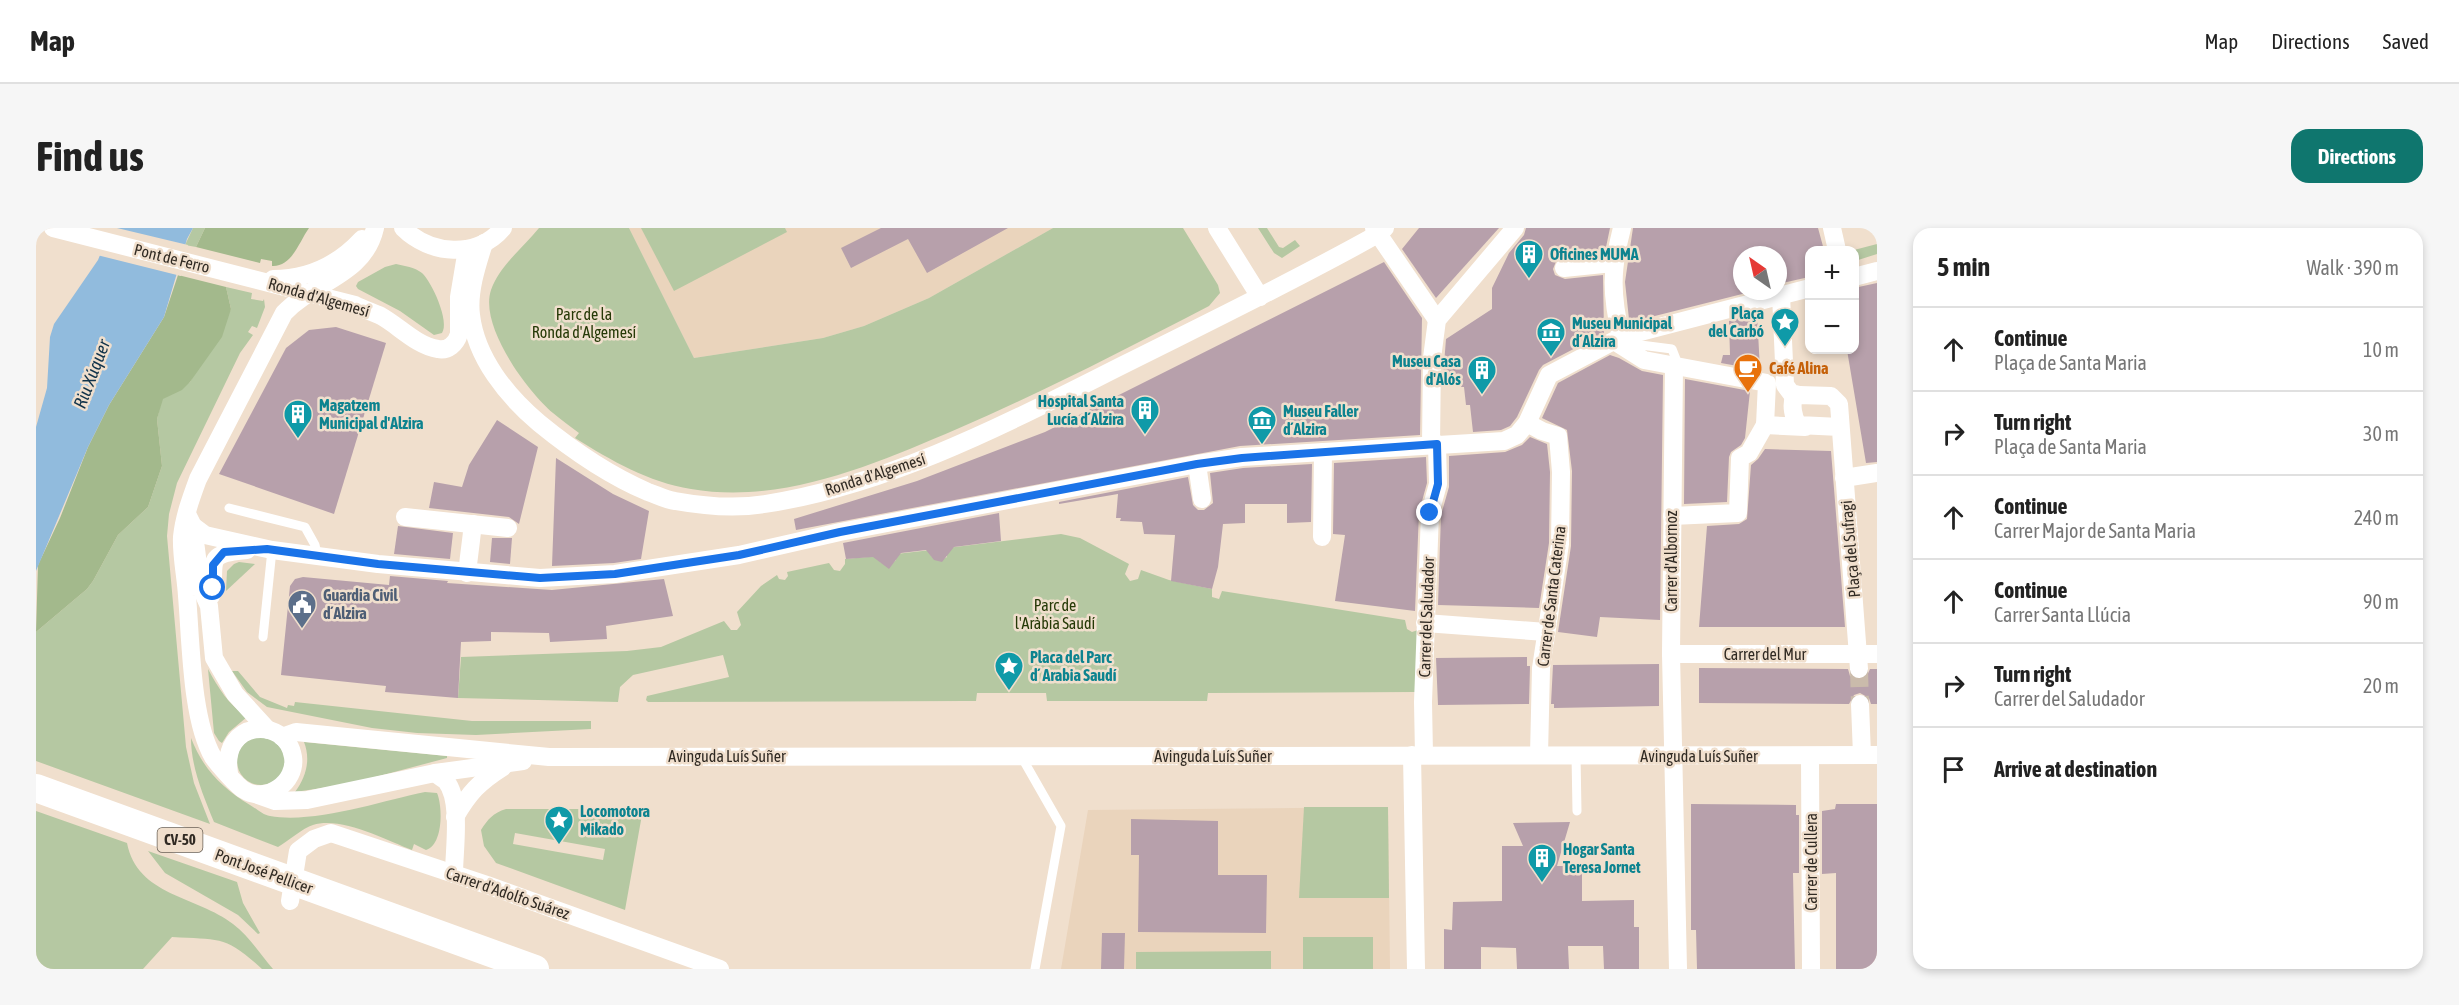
<!DOCTYPE html>
<meta charset="utf-8">
<style>
:root{--surface:#fff;--page:#f6f6f6;--text:#222;--muted:#767676;--line:#e0e0e0;--accent:#0f766e}
body{margin:0;font-family:"Asap Condensed",sans-serif;background:var(--page);color:var(--text)}
.controls{position:absolute;right:18px;top:18px;display:grid;overflow:hidden;border-radius:12px;box-shadow:0 3px 9px #0003}
.controls button{width:54px;height:54px;display:grid;place-items:center;padding:0;border:0;border-bottom:2px solid var(--line);background:var(--surface);color:var(--text);font:30px sans-serif}
.compass{position:absolute;left:1697px;top:18px;width:54px;height:54px;border-radius:50%;background:var(--surface);box-shadow:0 3px 9px #0003;rotate:326deg}
.stop{position:absolute;width:18px;height:18px;margin:-14px;border:4px solid #1a73e8;border-radius:50%;background:#fff}
.stop.end{background:#1a73e8;border-color:#fff;box-shadow:0 2px 6px #0008}
.list{margin:0;padding:0;list-style:none}
h2{display:flex;justify-content:space-between;align-items:center;height:78px;margin:0;padding:0 24px;font-size:26px}
h2 small{font-size:20px;font-weight:400;color:var(--muted)}
.list li{display:grid;grid-template-columns:39px 1fr auto;gap:18px;align-items:center;box-sizing:border-box;height:84px;padding:0 24px;border-top:2px solid var(--line)}
.list b{display:block;font-size:22px;white-space:nowrap}
.list p{margin:0;font-size:20px;white-space:nowrap;color:var(--muted)}
.list em{font-size:20px;font-style:normal;color:var(--muted)}
.icon{flex:none;width:33px;height:33px;fill:none;stroke:currentColor;stroke-width:2;stroke-linecap:round;stroke-linejoin:round}
.map{position:relative;flex:none;width:1841px;height:741px;overflow:hidden;border-radius:18px}
header{display:flex;align-items:center;gap:36px;box-sizing:border-box;height:84px;padding:0 30px;background:var(--surface);border-bottom:2px solid var(--line)}
header strong{font-size:28px}
nav{display:flex;gap:33px;margin-inline-start:auto;font-size:21px}
.intro{display:flex;align-items:center;justify-content:space-between;box-sizing:border-box;height:144px;padding:0 36px}
h1{margin:0;font-size:42px}
.button{padding:15px 27px;border-radius:18px;background:var(--accent);color:#fff;font-size:21px;font-weight:700}
main{display:flex;gap:36px;padding:0 36px}
aside{flex:1;background:var(--surface);border-radius:18px;box-shadow:0 3px 9px #0003}
.map>svg:first-child{display:block}
.built{fill:#ead4bc}
.green{fill:#b5c8a2;fill-rule:evenodd}
.forest{fill:#a3b98c}
.water{fill:#91bbdd}
.pier{fill:#f0dfcd}
.building{fill:#b7a0ab}
.lines{fill:none;stroke-linecap:round;stroke-linejoin:round}
.street-tunnel{stroke:#cabbab;stroke-width:18;stroke-dasharray:18 9;stroke-linecap:butt}
.lane{stroke:#fff;stroke-width:9}
.street{stroke:#fff;stroke-width:18}
.primary{stroke:#fff;stroke-width:28}
.route{stroke:#1a73e8;stroke-width:8}
.labels{text-anchor:middle;stroke-width:5;stroke-linejoin:round;paint-order:stroke}
.shield{fill:#f0dfcd;stroke:#6a6056;stroke-width:1.5}
.shield-label{font-size:15px;font-weight:bold;fill:#302a23}
.culture-label{font-size:16px;font-weight:bold;fill:#0d838f;stroke:#f0dfcd;text-anchor:start}
.street-label{font-size:16px;fill:#302a23;stroke:#f0dfcd}
.park-label{font-size:16px;fill:#253906;stroke:#f0dfcd}
.food-label{font-size:16px;font-weight:bold;fill:#c56008;stroke:#f0dfcd;text-anchor:start}
.service-label{font-size:16px;font-weight:bold;fill:#4e5e75;stroke:#f0dfcd;text-anchor:start}
.water-label{font-size:18px;font-style:italic;fill:#11334a;stroke:#f0dfcd}
</style>
<header>
<strong>Map</strong>
<nav><a>Map</a><a>Directions</a><a>Saved</a></nav>
</header>
<div class="intro"><h1>Find us</h1><a class="button">Directions</a></div>
<main>
<div class="map">
<svg width="1841" height="741" viewBox="0 0 1841 741">
<rect width="100%" height="100%" fill="#f0dfcd"/>
<g class="built">
<path d="M593 0H1017L893 70 828 98 787 110 658 130Z"/>
<path d="M1352 579 1354 741H1025L1052 582Z"/>
</g>
<g class="green">
<path d="M157 0H169L160 19 149 17Z"/>
<path d="M503 0H593L658 130 787 110 828 98 893 70 1017 0H1147L1182 57 1184 65 1173 78C1090 121 1007 164 921 201 839 236 746 277 655 261 612 254 576 233 539 210L543 205C534 198 525 192 517 185 491 163 443 98 455 62 464 37 487 20 503 0Z"/>
<path d="M605 0H749L751 4 638 63Z"/>
<path d="M1222 0H1231L1243 19 1247 20 1259 12 1264 18 1246 30 1238 25Z"/>
<path d="M1841 16V26L1819 33 1818 22Z"/>
<path d="M360 36C369 38 378 39 386 45 396 54 414 94 406 105L398 107 364 83 322 61 320 58 322 54 349 39Z"/>
<path d="M190 59 216 65 215 71 227 73 228 71 229 79 221 100 216 98 212 104 217 107 204 125 141 255 133 286 131 308 150 519 158 555 174 596 0 533V404L51 361 57 353 82 307 112 279 126 238 121 191 126 171 154 154 195 81Z"/>
<path d="M1025 306 1044 310 1093 336 1089 346 1094 353 1102 351 1105 342 1133 352 1176 361V369L1183 371 1186 363 1369 392 1371 401 1376 404 1382 402 1379 464 1172 465 1171 473H1011L1010 465H941L940 473H929L612 474 610 472 611 468 693 449 687 427 597 447 584 459 582 474 422 470 425 429 591 423 625 419 688 393 695 402H701L705 397 701 384 725 358 741 347 743 351 749 352 752 348 751 344 793 335 798 342 804 343 809 336V331L843 328 844 334 853 338 860 332V326L895 322V328L904 333 911 329V320Z"/>
<path d="M203 334 219 336 190 363 191 343 198 336Z"/>
<path d="M172 441C182 460 193 477 211 489L193 504 186 515 183 513 178 505Z"/>
<path d="M196 443H202L224 469 251 480 252 477 258 478 259 474 436 493H555V501L440 507 381 505 336 500 231 479 211 464Z"/>
<circle cx="225" cy="533" r="24"/>
<path d="M155 510C167 541 186 560 214 577 221 581 227 587 234 588 278 596 345 573 389 564L401 565C407 579 407 617 390 622L378 616 376 622C350 612 305 588 277 597 267 600 252 613 242 619L178 594C167 567 155 539 155 510Z"/>
<path d="M268 514 411 528V530L313 556 259 564C270 549 275 532 268 514Z"/>
<path d="M1268 579H1352L1353 670H1263Z"/>
<path d="M470 581H607L589 682 460 635 448 618 445 602C452 591 457 585 470 581ZM479 605 569 621 567 632 477 616Z"/>
<path d="M0 583 91 615C101 668 161 668 197 696 213 708 224 726 237 741H226C189 707 184 712 136 709L107 741H0Z"/>
<path d="M112 623 201 654 207 675 224 705 222 706 202 687 129 645Z"/>
<rect x="1267" y="709" width="70" height="32"/>
<path d="M1235 723V741H1100V724Z"/>
</g>
<g class="forest">
<path d="M169 0H273C263 14 256 39 236 38V33L225 31 224 35 160 19Z"/>
<path d="M142 47 190 59 195 81 186 109 154 154 146 162 127 171 121 191 126 238 112 279 82 307 57 353 51 361 0 404 2 337 24 290 52 219 73 177 128 89Z"/>
</g>
<path class="water" d="M75 0H157L151 11 128 89 73 177 52 219 0 343V199L11 160 14 109 18 96 62 32Z"/>
<path class="pier" d="M72 0H81L152 17 145 48 61 27Z"/>
<g class="building">
<path d="M845 0H972L891 45 872 11 815 40 805 20Z"/>
<path d="M1383 0H1463L1400 70 1366 21Z"/>
<path d="M1490 0H1574L1569 24 1526 29 1521 31 1517 41 1519 47 1529 51 1567 47 1568 105 1507 137 1503 142 1481 189 1474 198 1465 202 1437 204 1434 177H1430L1428 159H1425V148L1407 149 1410 111 1456 81V60L1473 25 1488 7Z"/>
<path d="M1597 0H1782L1788 22H1773V49L1742 56V27H1706V63H1718L1599 93 1593 91 1589 54Z"/>
<path d="M1348 34 1386 90 1384 207 1204 218 760 302 758 291 881 253 1009 204Z"/>
<path d="M1841 55V234L1830 235 1811 122H1818V60Z"/>
<path d="M1721 85 1724 142 1685 135 1687 127H1694L1693 93Z"/>
<path d="M300 99 350 115 298 286 183 246 250 120 273 102Z"/>
<path d="M1574 127 1583 130 1606 143 1627 147 1624 392 1564 389 1561 409 1522 404 1535 318 1536 243 1531 202 1506 190 1522 155Z"/>
<path d="M1649 151 1714 163 1709 210 1705 217 1695 224 1693 229 1691 274 1648 276Z"/>
<path d="M461 192 502 219 483 296 473 289 393 280 398 254 426 259 433 237Z"/>
<path d="M1494 209 1511 216 1514 244 1513 315 1503 380 1402 377 1405 287 1413 259V228L1469 224 1486 217Z"/>
<path d="M1729 221 1795 223 1809 399H1663L1671 298 1703 296 1711 291 1715 237 1722 231Z"/>
<path d="M1390 229 1391 255 1383 284 1379 383 1299 373 1309 307 1297 306 1298 235Z"/>
<path d="M520 230 577 266 613 283 605 331 578 335 516 338Z"/>
<path d="M1276 236 1275 294 1251 295V276H1209V295L1187 296 1182 339 1176 361 1135 353 1139 307 1108 306 1106 294 1084 293 1085 290H1080L1082 266 1023 276V274L1152 249 1157 277 1162 282H1168L1177 275 1174 245 1207 240Z"/>
<path d="M963 285 965 313 918 319 906 334 898 332 890 322 865 325 853 341 837 329 810 331 807 315Z"/>
<path d="M362 298 417 305 414 331 358 326Z"/>
<path d="M456 310H476L474 336 454 334Z"/>
<path d="M354 348 412 353 411 355 516 362 628 351 637 388 570 398 571 411 514 414 513 405 455 404V413L425 414 422 470 349 464 350 458 245 447 254 358 259 351 267 349 353 357Z"/>
<path d="M1491 429V438H1494L1493 476 1402 477 1400 430Z"/>
<path d="M1623 436V478L1518 480V476H1515L1517 437Z"/>
<path d="M1663 440 1812 441 1814 448 1823 452 1830 450 1834 441H1841V476H1835L1833 470 1824 465 1818 467 1813 476 1663 475Z"/>
<path d="M1655 576 1760 577V587H1763V645H1757L1759 741H1661L1660 702H1655Z"/>
<path d="M1800 576H1841V741H1800V645L1786 646V583L1799 581Z"/>
<path d="M1095 591 1182 593V647H1231L1230 705 1102 704 1103 627H1095Z"/>
<path d="M1534 594 1521 638H1546V673L1598 672V699H1603V741H1568L1567 718H1532L1533 741H1481L1480 720 1445 719V741H1408V701L1416 702 1417 674 1466 673V618H1487L1477 595Z"/>
<path d="M1066 705H1089L1088 741H1065Z"/>
</g>
<g class="lines">
<path class="street-tunnel" d="M1823 441 1824 476"/>
<g class="lane">
<path d="M1589 115 1636 121 1643 139"/>
<path d="M193 280 269 299 279 317 281 327"/>
<path d="M227 409 236 322"/>
<path d="M1540 527 1541 583"/>
<path d="M985 528 1025 598 999 741"/>
</g>
<g class="street">
<path d="M17 0 319 77C327 81 336 84 345 88 363 98 381 118 402 121 412 123 420 116 423 106V69L431 21"/>
<path d="M367 0C394 27 441 31 467 0"/>
<path d="M1181 0 1224 69"/>
<path d="M1338 0 1401 92"/>
<path d="M1796 0 1801 22"/>
<path d="M448 15C441 37 432 64 435 87 440 130 471 168 503 195 536 222 572 247 612 264 621 267 630 272 639 273 667 278 700 281 729 276 858 256 975 193 1091 135 1175 93 1260 52 1342 6L1349 0"/>
<path d="M1528 40 1577 35"/>
<path d="M1818 49 1841 43"/>
<path d="M237 51C272 51 302 37 326 11"/>
<path d="M1745 67 1749 157 1755 165 1763 167"/>
<path d="M1585 109C1575 66 1575 42 1586 0"/>
<path d="M1578 113 1608 132 1731 155 1729 197 1769 199"/>
<path d="M1638 138 1635 426 1642 741"/>
<path d="M1491 195 1506 203 1522 208 1525 244 1524 316 1505 440 1503 527"/>
<path d="M1804 199 1762 197C1757 189 1755 177 1758 169L1763 167 1795 168 1803 176 1823 441"/>
<path d="M1395 217 1396 130 1401 92 1479 0"/>
<path d="M1161 236 1166 271"/>
<path d="M1808 250 1841 245"/>
<path d="M151 286 157 298 169 307 236 322 342 336 504 350 579 346 703 327 804 304 1161 236 1206 229 1468 213 1481 207 1491 195 1513 147 1585 109 1774 60"/>
<path d="M1636 288 1702 285 1704 230 1713 225 1729 197"/>
<path d="M369 289 472 300"/>
<path d="M157 298 165 360 173 378 178 430 199 466 232 502"/>
<path d="M1286 309 1287 224"/>
<path d="M431 345 437 296"/>
<path d="M175 368C182 334 165 326 211 322"/>
<path d="M1389 395 1510 404"/>
<path d="M1635 426H1841"/>
<path d="M1824 476 1826 527"/>
<path d="M246 509 260 504 513 529 1841 527"/>
<path d="M1376 527 1380 741"/>
<path d="M1388 527 1387 474 1394 285 1402 256 1401 216"/>
<path d="M1774 528 1775 741"/>
<path d="M193 545C184 492 250 487 257 529 261 554 230 576 208 562 202 559 181 535 177 529 155 491 155 413 151 368 150 349 145 327 146 309 148 289 155 270 162 251L248 85C278 53 328 48 339 0"/>
<path d="M399 545C402 548 407 550 410 553 426 573 418 622 418 646"/>
<path d="M222 567 239 573 271 572 399 545 487 533"/>
<path d="M419 589C433 565 443 554 467 539"/>
<path d="M254 673 262 623 278 611 295 605 451 657 684 741"/>
</g>
<path class="primary" d="M0 560 499 741"/>
</g>
<g class="lines">
<path class="route" d="M177 360V337L188 324 231 321 342 336 504 350 579 346 703 327 804 304 1161 236 1206 230 1401 216 1402 256 1394 285"/>
</g>
<defs>
<g id="building-pin" transform="scale(1.5)"><path d="M0 17L-7.5 6A9.5 9.5 0 1 1 7.5 6Z" fill="#0f9aa8" stroke="#f0dfcd"/><path d="M-4-6H4V6H1V3H-1V6H-4ZM-2.5-4.3h1.7v1.8h-1.7ZM.8-4.3h1.7v1.8H.8ZM-2.5-1h1.7V.8h-1.7ZM.8-1h1.7V.8H.8Z" fill="#fff"/></g>
<g id="sight-pin" transform="scale(1.5)"><path d="M0 17L-7.5 6A9.5 9.5 0 1 1 7.5 6Z" fill="#0f9aa8" stroke="#f0dfcd"/><path d="M0-6L1.8-2.2L6-1.7L2.9 1.2L3.7 5.4L0 3.3L-3.7 5.4L-2.9 1.2L-6-1.7L-1.8-2.2Z" fill="#fff"/></g>
<g id="museum-pin" transform="scale(1.5)"><path d="M0 17L-7.5 6A9.5 9.5 0 1 1 7.5 6Z" fill="#0f9aa8" stroke="#f0dfcd"/><path d="M0-6L6-3V-2H-6V-3ZM-5-1h2V3h-2ZM-1-1h2V3h-2ZM3-1h2V3H3ZM-6 4H6V6H-6Z" fill="#fff"/></g>
<g id="cafe-pin" transform="scale(1.5)"><path d="M0 17L-7.5 6A9.5 9.5 0 1 1 7.5 6Z" fill="#e8710a" stroke="#f0dfcd"/><path d="M-5.5-4.5H6V0H3Q3 3.5 0 3.5H-2.5Q-5.5 3.5-5.5 0ZM3-3.2v2h1.7v-2ZM-6 4.5H4V6H-6Z" fill="#fff"/></g>
<g id="civic-pin" transform="scale(1.5)"><path d="M0 17L-7.5 6A9.5 9.5 0 1 1 7.5 6Z" fill="#5c6f8a" stroke="#f0dfcd"/><path d="M-.6-6.5H3V-4.5H.6V-3L4-1V1h2V6H-6V1h2V-1L-.6-3ZM-1.2 2.5V6h2.4V2.5Z" fill="#fff"/></g>
</defs>
<g fill-rule="evenodd">
<use href="#building-pin" x="1493" y="26"/>
<use href="#sight-pin" x="1749" y="94"/>
<use href="#museum-pin" x="1515" y="104"/>
<use href="#cafe-pin" x="1712" y="140"/>
<use href="#building-pin" x="1446" y="142"/>
<use href="#building-pin" x="1109" y="182"/>
<use href="#building-pin" x="262" y="186"/>
<use href="#museum-pin" x="1226" y="192"/>
<use href="#civic-pin" x="266" y="376"/>
<use href="#sight-pin" x="973" y="438"/>
<use href="#sight-pin" x="523" y="592"/>
<use href="#building-pin" x="1506" y="630"/>
</g>
<g class="labels">
<rect class="shield" x="121.5" y="600" width="45" height="24" rx="4.5"/>
<g class="shield-label">
<text x="144" y="617">CV-50</text>
</g>
<g class="culture-label">
<text x="1514" y="32">Oficines MUMA</text>
<text x="1728" y="91" text-anchor="end">Plaça<tspan x="1728" dy="18">del Carbó</tspan></text>
<text x="1536" y="101">Museu Municipal<tspan x="1536" dy="18">d´Alzira</tspan></text>
<text x="1425" y="139" text-anchor="end">Museu Casa<tspan x="1425" dy="18">d'Alós</tspan></text>
<text x="1088" y="179" text-anchor="end">Hospital Santa<tspan x="1088" dy="18">Lucía d´Alzira</tspan></text>
<text x="283" y="183">Magatzem<tspan x="283" dy="18">Municipal d'Alzira</tspan></text>
<text x="1247" y="189">Museu Faller<tspan x="1247" dy="18">d´Alzira</tspan></text>
<text x="994" y="435">Placa del Parc<tspan x="994" dy="18">d´ Arabia Saudí</tspan></text>
<text x="544" y="589">Locomotora<tspan x="544" dy="18">Mikado</tspan></text>
<text x="1527" y="627">Hogar Santa<tspan x="1527" dy="18">Teresa Jornet</tspan></text>
</g>
<g class="street-label">
<text transform="translate(136 30) rotate(14)" y="6">Pont de Ferro</text>
<text transform="translate(283 69) rotate(16)" y="6">Ronda d'Algemesí</text>
<text transform="translate(839 246) rotate(-18)" y="6">Ronda d'Algemesí</text>
<text transform="translate(1814 321) rotate(-95)" y="6">Plaça del Sufragi</text>
<text transform="translate(1635 333) rotate(-90)" y="6">Carrer d'Albornoz</text>
<text transform="translate(1515 368) rotate(-83)" y="6">Carrer de Santa Caterina</text>
<text transform="translate(1390 389) rotate(-88)" y="6">Carrer del Saludador</text>
<text x="1729" y="432">Carrer del Mur</text>
<text x="691" y="534">Avinguda Luís Suñer</text>
<text x="1177" y="534">Avinguda Luís Suñer</text>
<text x="1663" y="534">Avinguda Luís Suñer</text>
<text transform="translate(1775 634) rotate(-90)" y="6">Carrer de Cullera</text>
<text transform="translate(228 643) rotate(20)" y="6">Pont José Pellicer</text>
<text transform="translate(472 665) rotate(19)" y="6">Carrer d'Adolfo Suárez</text>
</g>
<g class="park-label">
<text x="548" y="92">Parc de la<tspan x="548" dy="18">Ronda d'Algemesí</tspan></text>
<text x="1019" y="383">Parc de<tspan x="1019" dy="18">l'Aràbia Saudí</tspan></text>
</g>
<g class="food-label">
<text x="1733" y="146">Café Alina</text>
</g>
<g class="service-label">
<text x="287" y="373">Guardia Civil<tspan x="287" dy="18">d´Alzira</tspan></text>
</g>
<g class="water-label">
<text transform="translate(56 146) rotate(-69)" y="6">Riu Xúquer</text>
</g>
</g>
</svg>
<div class="controls">
<button>+</button>
<button>−</button>
</div>
<svg class="compass" viewBox="-18 -18 36 36"><path d="M0-13l5 13h-10z" fill="#e53935"/><path d="M0 13l5-13h-10z" fill="#767676"/></svg>
<div class="stop" style="left:177px;top:360px"></div>
<div class="stop end" style="left:1394px;top:285px"></div>
</div>
<aside>
<h2>5 min<small>Walk · 390 m</small></h2>
<ul class="list">
<li><svg class="icon" aria-label="ahead" viewBox="0 0 24 24"><path d="M12 20V5M6 11l6-6 6 6"/></svg><div><b>Continue</b><p>Plaça de Santa Maria</p></div><em>10 m</em></li>
<li><svg class="icon" aria-label="right" viewBox="0 0 24 24"><path d="M7 20v-9h11M14 6l5 5-5 5"/></svg><div><b>Turn right</b><p>Plaça de Santa Maria</p></div><em>30 m</em></li>
<li><svg class="icon" aria-label="ahead" viewBox="0 0 24 24"><path d="M12 20V5M6 11l6-6 6 6"/></svg><div><b>Continue</b><p>Carrer Major de Santa Maria</p></div><em>240 m</em></li>
<li><svg class="icon" aria-label="ahead" viewBox="0 0 24 24"><path d="M12 20V5M6 11l6-6 6 6"/></svg><div><b>Continue</b><p>Carrer Santa Llúcia</p></div><em>90 m</em></li>
<li><svg class="icon" aria-label="right" viewBox="0 0 24 24"><path d="M7 20v-9h11M14 6l5 5-5 5"/></svg><div><b>Turn right</b><p>Carrer del Saludador</p></div><em>20 m</em></li>
<li><svg class="icon" aria-label="arrive" viewBox="0 0 24 24"><path d="M6 21V4h12l-3 4 3 4H6"/></svg><div><b>Arrive at destination</b></div></li>
</ul>
</aside>
</main>
